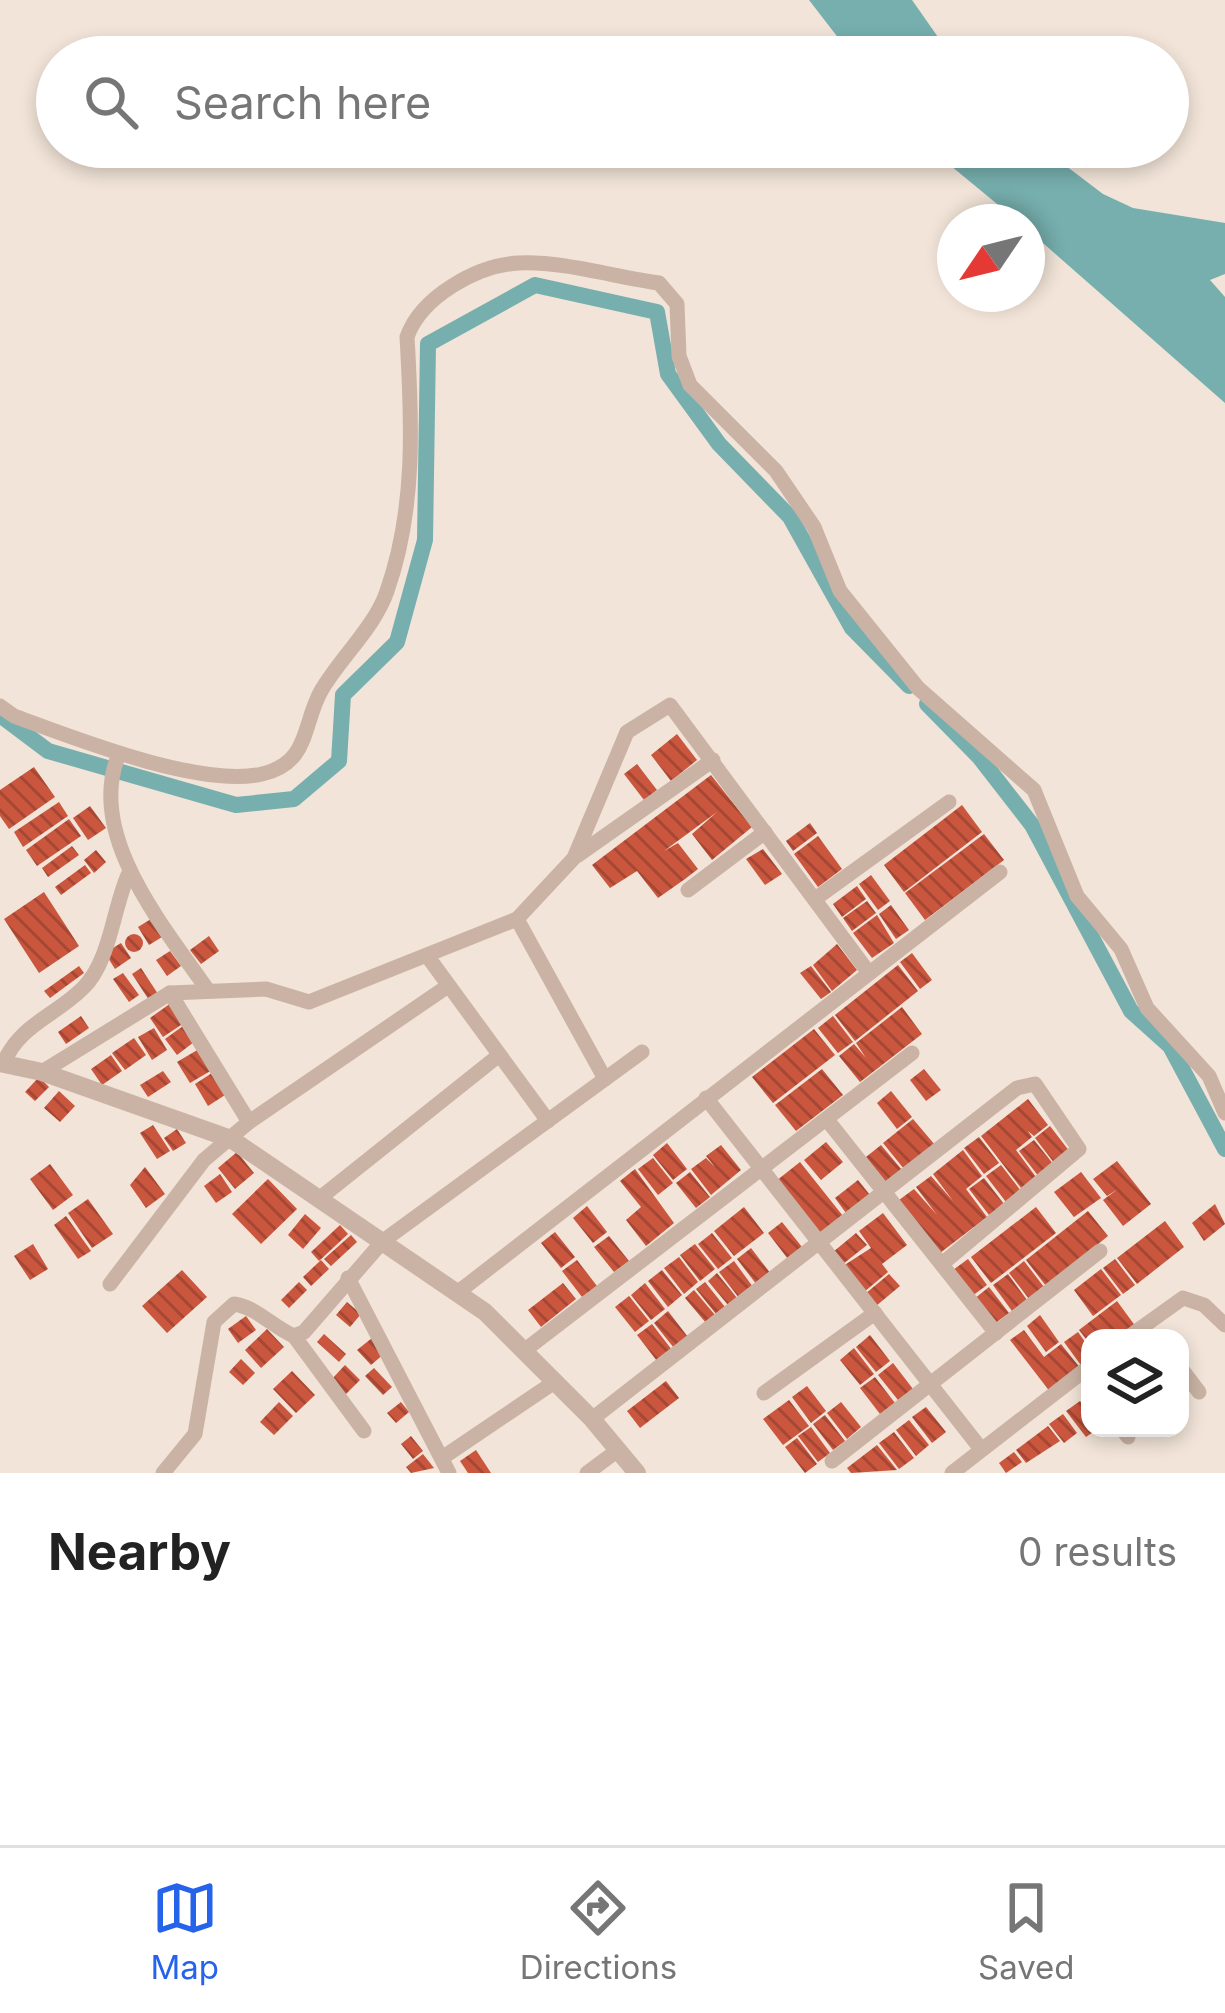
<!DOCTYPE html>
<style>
:root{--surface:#fff;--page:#f2f2f2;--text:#222;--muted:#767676;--line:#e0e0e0;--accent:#2563eb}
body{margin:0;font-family:Inter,sans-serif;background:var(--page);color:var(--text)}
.controls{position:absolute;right:36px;bottom:36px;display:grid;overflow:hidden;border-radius:24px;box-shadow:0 6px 18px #0003}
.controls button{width:108px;height:108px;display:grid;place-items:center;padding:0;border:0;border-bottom:3px solid var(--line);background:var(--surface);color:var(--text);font:60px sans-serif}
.compass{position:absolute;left:937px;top:204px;width:108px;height:108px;border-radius:50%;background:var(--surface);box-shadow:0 6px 18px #0003;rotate:235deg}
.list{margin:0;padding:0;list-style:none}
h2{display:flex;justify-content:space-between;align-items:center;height:156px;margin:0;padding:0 48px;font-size:51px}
h2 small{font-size:39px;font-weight:400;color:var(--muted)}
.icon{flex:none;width:66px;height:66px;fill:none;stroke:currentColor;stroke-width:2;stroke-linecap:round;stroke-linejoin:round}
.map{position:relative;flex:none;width:1225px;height:1473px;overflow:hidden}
.search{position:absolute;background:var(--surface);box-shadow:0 6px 18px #0003;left:36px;right:36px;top:36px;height:132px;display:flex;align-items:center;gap:30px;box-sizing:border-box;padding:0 42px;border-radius:66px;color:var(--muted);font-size:45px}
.sheet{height:372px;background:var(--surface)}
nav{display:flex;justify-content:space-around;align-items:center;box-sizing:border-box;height:168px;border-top:3px solid var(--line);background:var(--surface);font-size:33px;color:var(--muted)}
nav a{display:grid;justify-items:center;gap:6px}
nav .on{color:var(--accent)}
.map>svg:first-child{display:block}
.water{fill:#76afae}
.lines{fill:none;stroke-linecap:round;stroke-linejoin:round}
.canal{stroke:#76afae;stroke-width:16}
.building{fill:url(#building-back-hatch)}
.minor{stroke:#cab3a4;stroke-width:15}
.tertiary{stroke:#cab3a4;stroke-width:18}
</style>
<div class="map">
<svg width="1225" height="1473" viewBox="0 0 1225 1473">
<defs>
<pattern id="building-back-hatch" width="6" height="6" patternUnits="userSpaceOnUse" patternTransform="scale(3)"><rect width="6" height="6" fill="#ca563e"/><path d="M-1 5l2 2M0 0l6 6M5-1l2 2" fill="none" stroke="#a54734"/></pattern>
</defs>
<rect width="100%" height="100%" fill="#f2e4d8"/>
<g class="water">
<path d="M809 0H912L952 57H853Z"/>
<path d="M928 147H1041L1103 194 1133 208 1225 223V274L1210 280 1225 297V403L1027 229V222H1019Z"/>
</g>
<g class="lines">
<g class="canal">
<path d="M927 704 980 758 1032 825 1131 1011 1170 1046 1225 1149"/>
<path d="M0 715 48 751 236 805 294 799 339 761 343 695 397 642 425 540 428 344 535 285 657 312 668 374 719 444 790 517 852 628 909 686"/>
</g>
</g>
<g class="building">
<path d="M677 734 697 760 671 781 651 755Z"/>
<path d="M637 764 657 790 644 800 624 774Z"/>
<path d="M34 767 55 797 9 829 0 816V790Z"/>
<path d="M711 775 752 827 712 860 692 834 717 812 664 851 678 843 698 869 685 879 658 898 637 871 610 888 592 865Z"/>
<path d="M59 802 68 816 23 847 14 832Z"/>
<path d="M962 805 982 832 904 892 884 865Z"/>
<path d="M90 806 106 828 88 840 73 818Z"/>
<path d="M69 819 81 836 37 866 26 850Z"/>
<path d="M810 823 817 833 793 851 786 841Z"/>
<path d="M984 834 1004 860 925 920 905 893Z"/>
<path d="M818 836 842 869 818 887 794 854Z"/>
<path d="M72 846 79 855 48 877 42 868Z"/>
<path d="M763 849 782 874 765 885 746 859Z"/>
<path d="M96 850 106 862 94 873 84 860Z"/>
<path d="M85 865 91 873 61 895 55 887Z"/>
<path d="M871 875 890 901 878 910 859 884Z"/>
<path d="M857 886 866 899 842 917 833 904Z"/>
<path d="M44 892 79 946 39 973 4 919Z"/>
<path d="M867 901 876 913 852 931 843 918Z"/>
<path d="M891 905 909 930 896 939 879 914Z"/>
<path d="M877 915 894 943 872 958 853 933Z"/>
<path d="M151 919 162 937 149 945 138 927Z"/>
<circle cx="134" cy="943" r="9"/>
<path d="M209 936 219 951 201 964 190 950Z"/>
<path d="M121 943 131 958 115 969 105 953Z"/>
<path d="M837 944 857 970 832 991 813 965Z"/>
<path d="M170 951 181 966 167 976 156 960Z"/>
<path d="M912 953 932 980 920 989 900 962Z"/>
<path d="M898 965 918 991 855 1041 835 1015Z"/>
<path d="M79 966 84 973 50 998 44 991Z"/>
<path d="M811 966 831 992 821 999 800 973Z"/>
<path d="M141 968 158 994 149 1000 132 974Z"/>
<path d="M123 973 139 995 129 1002 113 979Z"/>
<path d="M171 1003 184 1023 163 1037 150 1018Z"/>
<path d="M902 1007 922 1034 860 1082 839 1056 854 1044 866 1058 856 1043Z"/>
<path d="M81 1016 89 1028 66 1044 58 1032Z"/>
<path d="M833 1016 853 1042 838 1053 818 1028Z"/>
<path d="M183 1026 194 1042 177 1055 165 1039Z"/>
<path d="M154 1028 167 1050 152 1060 138 1037Z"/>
<path d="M814 1029 835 1055 773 1103 752 1077Z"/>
<path d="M134 1038 146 1055 125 1070 112 1053Z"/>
<path d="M199 1049 212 1070 190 1083 177 1062Z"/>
<path d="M111 1055 122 1071 102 1085 91 1069Z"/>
<path d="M822 1069 843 1095 796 1131 775 1105Z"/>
<path d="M924 1069 941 1090 926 1101 910 1080Z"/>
<path d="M163 1071 171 1082 148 1097 140 1085Z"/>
<path d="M212 1073 225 1095 208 1106 195 1084Z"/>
<path d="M39 1077 49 1087 35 1101 25 1092Z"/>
<path d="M59 1091 75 1106 60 1122 44 1108Z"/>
<path d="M891 1091 912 1117 897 1129 877 1103Z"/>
<path d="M1028 1099 1048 1125 1034 1136 1028 1131 1032 1137 1016 1150 1036 1177 1021 1188 981 1136Z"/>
<path d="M913 1119 935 1145 904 1169 883 1143Z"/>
<path d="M153 1125 170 1151 157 1159 140 1133Z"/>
<path d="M1050 1126 1070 1152 1055 1164 1035 1138Z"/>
<path d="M177 1129 186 1143 173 1151 164 1138Z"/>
<path d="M979 1137 999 1163 984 1174 964 1148Z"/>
<path d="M1034 1140 1054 1165 1039 1177 1019 1151Z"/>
<path d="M826 1142 843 1162 821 1180 804 1160Z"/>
<path d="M667 1143 687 1169 673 1180 653 1155Z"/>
<path d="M721 1145 741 1170 711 1195 691 1169 706 1158 715 1167 706 1156Z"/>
<path d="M881 1145 902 1170 887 1183 866 1157Z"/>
<path d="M963 1150 982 1176 966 1189 987 1217 940 1253 899 1200 914 1189 937 1215 916 1187 931 1176 953 1201 933 1174Z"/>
<path d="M237 1152 254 1173 235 1189 218 1168Z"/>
<path d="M653 1158 673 1183 658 1195 638 1169Z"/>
<path d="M1117 1161 1151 1204 1123 1226 1103 1200 1118 1189 1107 1196 1093 1179Z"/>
<path d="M800 1162 843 1216 819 1234 776 1181Z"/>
<path d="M50 1164 73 1195 53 1210 30 1179Z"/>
<path d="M1001 1165 1021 1191 1006 1202 986 1176Z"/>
<path d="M145 1167 165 1194 146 1208 130 1185Z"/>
<path d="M635 1169 674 1223 646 1246 626 1220 641 1207 620 1181Z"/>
<path d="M690 1172 710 1197 696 1208 676 1183Z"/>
<path d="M1081 1172 1101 1198 1074 1217 1054 1192Z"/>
<path d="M220 1174 232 1192 216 1203 204 1186Z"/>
<path d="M984 1178 1004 1204 989 1215 969 1189Z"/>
<path d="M268 1179 297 1209 261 1244 232 1214Z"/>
<path d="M858 1180 870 1195 846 1213 835 1198Z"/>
<path d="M88 1199 113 1234 92 1248 68 1213Z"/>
<path d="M1215 1204 1225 1224 1204 1241 1192 1223Z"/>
<path d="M587 1206 607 1232 593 1243 573 1218Z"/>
<path d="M744 1207 764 1233 734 1256 714 1231Z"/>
<path d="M1036 1207 1056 1233 991 1283 971 1257Z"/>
<path d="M1088 1211 1108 1236 1046 1286 1026 1260Z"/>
<path d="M883 1213 907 1245 882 1264 888 1272 864 1292 843 1266 871 1248 859 1231Z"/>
<path d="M305 1214 321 1228 303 1249 288 1235Z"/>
<path d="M66 1216 91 1251 78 1259 54 1225Z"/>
<path d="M1165 1221 1184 1247 1137 1284 1117 1258Z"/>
<path d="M782 1222 802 1247 788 1259 768 1233Z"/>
<path d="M340 1225 348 1234 319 1261 311 1252Z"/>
<path d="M555 1232 575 1257 561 1268 541 1243Z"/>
<path d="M712 1233 732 1258 718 1269 698 1244Z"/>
<path d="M856 1233 867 1245 843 1264 833 1252Z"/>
<path d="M351 1235 357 1242 331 1266 324 1259Z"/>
<path d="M609 1236 629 1261 614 1272 594 1247Z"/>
<path d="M33 1244 48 1269 30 1280 14 1256Z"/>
<path d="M695 1244 715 1269 700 1281 680 1255Z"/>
<path d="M751 1248 771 1274 757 1285 737 1259Z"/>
<path d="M679 1257 698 1282 684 1294 664 1268Z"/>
<path d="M968 1259 987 1285 972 1296 953 1270Z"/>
<path d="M1115 1259 1135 1285 1123 1294 1103 1268Z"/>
<path d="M321 1260 329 1269 311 1286 303 1277Z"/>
<path d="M577 1260 597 1286 582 1297 562 1271Z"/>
<path d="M734 1261 753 1287 739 1298 719 1272Z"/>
<path d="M1024 1261 1044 1287 1029 1299 1009 1273Z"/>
<path d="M1101 1269 1121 1295 1093 1316 1074 1290Z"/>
<path d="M182 1270 207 1297 167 1333 142 1306Z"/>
<path d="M662 1270 682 1295 668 1307 648 1281Z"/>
<path d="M717 1273 737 1298 728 1305 708 1281Z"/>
<path d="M889 1274 900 1286 876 1306 865 1294Z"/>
<path d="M1008 1274 1027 1300 1012 1311 993 1285Z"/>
<path d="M299 1282 307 1290 289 1308 281 1300Z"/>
<path d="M705 1282 725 1307 716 1314 696 1289Z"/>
<path d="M563 1283 576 1299 541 1327 528 1310Z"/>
<path d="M645 1283 665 1309 651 1320 631 1295Z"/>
<path d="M989 1287 1009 1313 994 1324 974 1299Z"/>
<path d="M694 1290 715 1315 706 1323 685 1298Z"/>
<path d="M629 1296 649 1321 635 1332 615 1307Z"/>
<path d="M1117 1301 1136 1327 1123 1338H1090V1344L1079 1330Z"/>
<path d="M347 1302 361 1314 350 1327 336 1315Z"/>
<path d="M668 1311 688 1337 674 1348 654 1323Z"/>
<path d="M1040 1315 1059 1342 1046 1352 1027 1326Z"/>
<path d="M246 1316 256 1330 238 1343 228 1329Z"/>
<path d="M652 1324 672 1350 657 1361 637 1335Z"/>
<path d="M267 1329 284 1347 261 1368 245 1350Z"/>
<path d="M1024 1330 1044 1357 1061 1344 1081 1369 1051 1393 1010 1340Z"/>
<path d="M1078 1332 1090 1349V1363L1083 1368 1064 1342Z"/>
<path d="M324 1334 346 1354 339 1362 317 1342Z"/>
<path d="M870 1335 890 1361 876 1372 856 1347Z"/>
<path d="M372 1338 385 1353 371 1365 357 1350Z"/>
<path d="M854 1348 874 1374 860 1385 840 1360Z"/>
<path d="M241 1359 255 1373 243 1385 229 1372Z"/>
<path d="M893 1363 913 1389 898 1400 878 1375Z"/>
<path d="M345 1365 360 1380 344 1396 330 1381Z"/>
<path d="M374 1368 392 1387 383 1395 365 1376Z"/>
<path d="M292 1371 315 1395 296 1413 273 1389Z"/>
<path d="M875 1377 895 1403 880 1414 860 1388Z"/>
<path d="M666 1381 679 1398 640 1428 627 1411Z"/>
<path d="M807 1386 826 1411 811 1423 792 1397Z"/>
<path d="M789 1400 809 1426 783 1445 763 1419Z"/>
<path d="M1080 1401 1090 1413V1428H1099L1086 1437 1066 1411Z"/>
<path d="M279 1402 293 1416 274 1435 260 1422Z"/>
<path d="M401 1402 409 1412 396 1423 387 1413Z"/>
<path d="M841 1402 861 1427 847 1439 827 1413Z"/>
<path d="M926 1407 946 1432 932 1443 912 1417Z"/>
<path d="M1063 1414 1077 1433 1064 1443 1049 1424Z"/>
<path d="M825 1415 845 1441 833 1450 813 1424Z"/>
<path d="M909 1420 929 1445 916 1456 896 1430Z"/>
<path d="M1048 1426 1060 1441 1026 1463 1016 1450Z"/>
<path d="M811 1427 830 1453 818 1462 798 1436Z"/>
<path d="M894 1432 914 1458 899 1469 879 1443Z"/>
<path d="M411 1436 423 1451 413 1459 401 1444Z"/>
<path d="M797 1438 817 1464 805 1473 785 1447Z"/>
<path d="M877 1445 897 1470 851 1473 847 1468Z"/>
<path d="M476 1450 491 1473H468L460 1461Z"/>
<path d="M1014 1452 1022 1462 1006 1473 999 1463Z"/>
<path d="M423 1454 434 1468 411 1473 406 1467Z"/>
</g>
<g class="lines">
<g class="minor">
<path d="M0 706 14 716C74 738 200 788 262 774 310 763 302 725 321 691 340 658 375 627 387 591 416 509 412 422 407 337 421 297 477 265 519 263 563 261 615 277 659 283L677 304 679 356 690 385 776 471 814 527 840 591 918 688 1034 790 1077 896 1121 949 1147 1008 1209 1076 1225 1113"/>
<path d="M119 754C85 834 164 927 207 989"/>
<path d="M578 855 713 760"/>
<path d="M688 890 765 832"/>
<path d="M815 899 949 802"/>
<path d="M517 919 605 1079"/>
<path d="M428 957 548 1121"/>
<path d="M170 993 249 1122"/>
<path d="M3 1064C20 1024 54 1017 83 988 110 962 113 909 128 875"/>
<path d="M42 1072 170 993 266 989 309 1002 517 919 574 858 627 732 670 705 869 973"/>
<path d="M706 1098 981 1449"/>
<path d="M828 1121 996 1333"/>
<path d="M320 1198 498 1056"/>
<path d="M348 1278 449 1473"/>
<path d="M110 1284 204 1160 249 1122 448 986"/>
<path d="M457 1293 1000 872"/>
<path d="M294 1336 364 1431"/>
<path d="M1127 1338 1183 1298 1204 1305 1225 1325"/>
<path d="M525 1350 912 1053"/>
<path d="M1180 1367 1199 1392"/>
<path d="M764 1393 875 1313"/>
<path d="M592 1419 1017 1088 1035 1084 1079 1149 942 1264"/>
<path d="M1121 1428 1128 1437"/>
<path d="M442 1458 556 1381"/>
<path d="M832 1461 1100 1251"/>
<path d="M163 1473 195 1434 214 1322 234 1304C256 1307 273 1327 294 1336L304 1332 383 1241 642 1052"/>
<path d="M587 1473 618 1450"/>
<path d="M952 1473 1090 1366"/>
</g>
<path class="tertiary" d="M0 1063 42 1072 231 1139 485 1312 592 1419 637 1473"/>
</g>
</svg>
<div class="controls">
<button><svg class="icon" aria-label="layers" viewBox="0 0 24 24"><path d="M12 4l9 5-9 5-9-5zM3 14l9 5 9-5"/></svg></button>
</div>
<svg class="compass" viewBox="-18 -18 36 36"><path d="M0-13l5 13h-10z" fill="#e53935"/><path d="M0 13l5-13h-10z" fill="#767676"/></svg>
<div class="search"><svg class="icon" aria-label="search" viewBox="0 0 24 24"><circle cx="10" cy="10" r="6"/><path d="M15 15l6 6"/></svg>Search here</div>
</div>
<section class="sheet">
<h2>Nearby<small>0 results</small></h2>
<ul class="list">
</ul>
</section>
<nav>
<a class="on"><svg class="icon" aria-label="map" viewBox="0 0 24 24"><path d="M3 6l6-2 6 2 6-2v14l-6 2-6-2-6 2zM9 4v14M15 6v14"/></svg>Map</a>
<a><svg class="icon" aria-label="directions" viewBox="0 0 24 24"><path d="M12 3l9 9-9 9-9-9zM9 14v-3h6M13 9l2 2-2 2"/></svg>Directions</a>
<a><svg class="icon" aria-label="saved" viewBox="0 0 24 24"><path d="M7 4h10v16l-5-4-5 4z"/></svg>Saved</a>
</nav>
